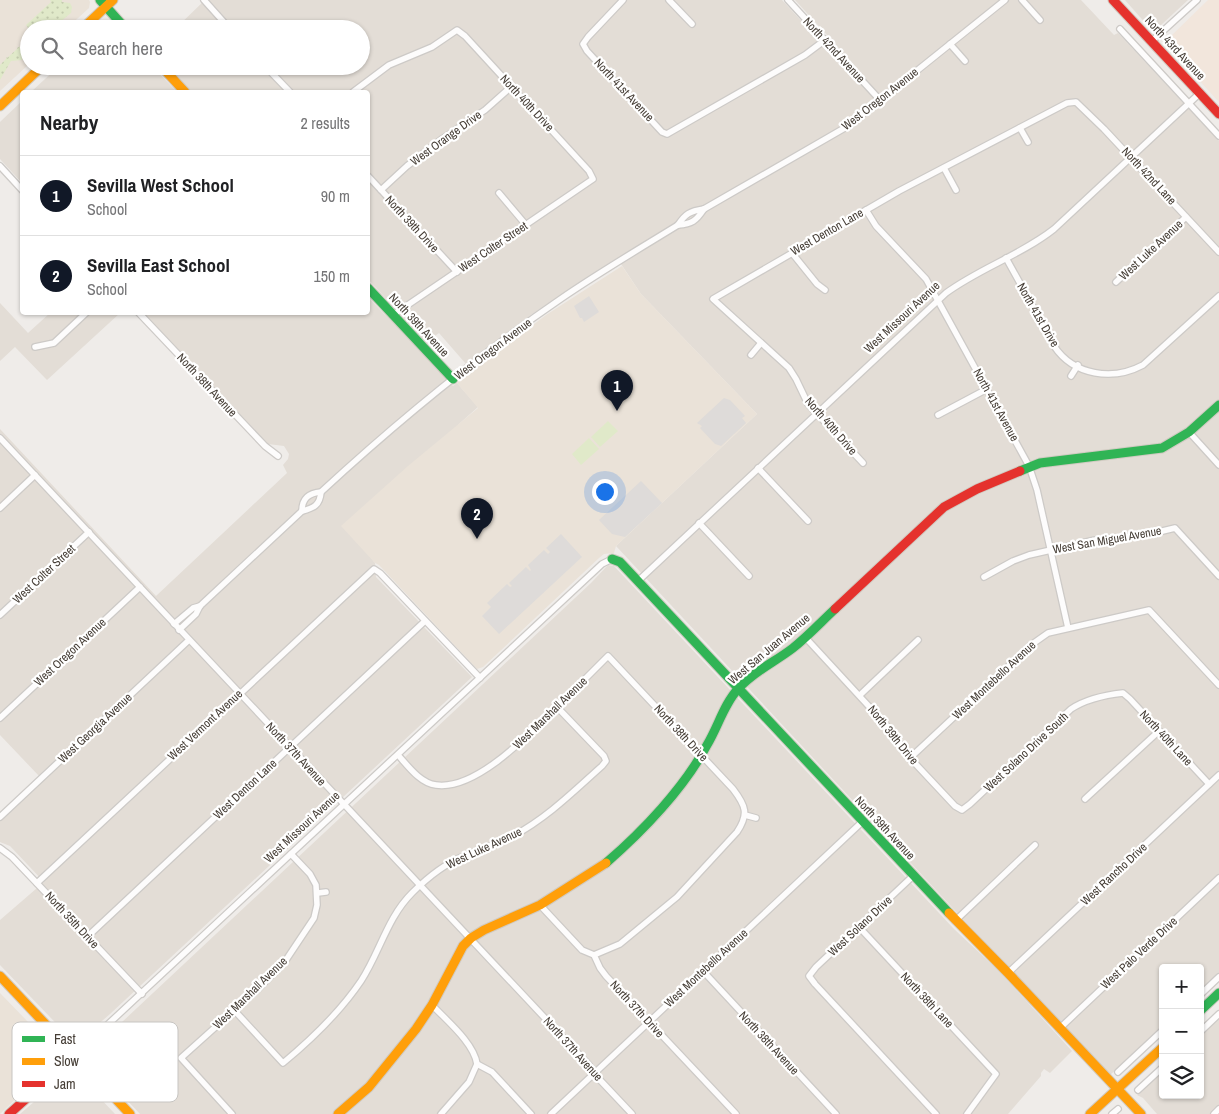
<!DOCTYPE html>
<meta charset="utf-8">
<style>
:root{--surface:#fff;--page:#f2f2f2;--text:#202124;--muted:#757577;--line:#e0e0e0;--accent:#111827}
body{margin:0;font-family:"Archivo Narrow",sans-serif;background:var(--page);color:var(--text)}
.controls{position:absolute;right:15px;bottom:15px;display:grid;overflow:hidden;border-radius:5px;box-shadow:0 1px 4px #0004}
.controls button{width:45px;height:45px;display:grid;place-items:center;padding:0;border:0;border-bottom:1px solid var(--line);background:var(--surface);color:var(--text);font:25px sans-serif}
.you{position:absolute;left:604px;top:491px;width:18px;height:18px;margin:-12px;border:4px solid #fff;border-radius:50%;background:#1a73e8;box-shadow:0 0 0 8px #1a73e833}
.badge{display:grid;place-items:center;width:32px;height:32px;border-radius:50%;background:var(--accent);color:#fff;font-size:16px;font-weight:700}
.pin{position:absolute;translate:-50% -41px;filter:drop-shadow(0 1px 2px #0008)}
.pin::after{content:'';position:absolute;top:26px;width:18px;height:15px;background:inherit;clip-path:polygon(0 0,100% 0,50% 100%)}
.list{margin:0;padding:0;list-style:none}
h2{display:flex;justify-content:space-between;align-items:center;height:65px;margin:0;padding:0 20px;font-size:21px}
h2 small{font-size:16px;font-weight:400;color:var(--muted)}
.list li{display:grid;grid-template-columns:32px 1fr auto;gap:15px;align-items:center;box-sizing:border-box;height:80px;padding:0 20px;border-top:1px solid var(--line)}
.list b{display:block;font-size:19px;white-space:nowrap}
.list p{margin:0;font-size:16px;white-space:nowrap;color:var(--muted)}
.list em{font-size:16px;font-style:normal;color:var(--muted)}
.icon{flex:none;width:28px;height:28px;fill:none;stroke:currentColor;stroke-width:2;stroke-linecap:round;stroke-linejoin:round}
.map{position:relative;flex:none;width:1219px;height:1114px;overflow:hidden}
.search{position:absolute;background:var(--surface);box-shadow:0 1px 4px #0004;left:20px;top:20px;width:350px;height:55px;display:flex;align-items:center;gap:12px;box-sizing:border-box;padding:0 18px;border-radius:28px;color:var(--muted);font-size:19px}
.panel{position:absolute;background:var(--surface);box-shadow:0 1px 4px #0004;left:20px;top:90px;width:350px;height:225px;border-radius:5px}
.map>svg:first-child{display:block}
.residential{fill:#e3ddd6}
.commercial{fill:#f2e6dc}
.education{fill:#eae2d8}
.grass{fill:url(#grass-dots)}
.pitch{fill:#e0e9c9}
.parking{fill:#dedbd9}
.lines{fill:none;stroke-linecap:round;stroke-linejoin:round}
.street-casing{stroke:#cdcac7;stroke-width:8}
.fast-casing{stroke:#d0cac1;stroke-width:11}
.slow-casing{stroke:#d0cac1;stroke-width:11}
.jam-casing{stroke:#d0cac1;stroke-width:11}
.street{stroke:#fdfcfc;stroke-width:5.5}
.fast{stroke:#30b455;stroke-width:9}
.slow{stroke:#ff9f0a;stroke-width:9}
.jam{stroke:#e5322d;stroke-width:9}
.labels{text-anchor:middle;stroke-width:4.5;stroke-linejoin:round;paint-order:stroke}
.street-label{font-size:12px;fill:#453d35;stroke:#fff}
.key{fill:#fff;stroke:#c7c5c2;stroke-width:1}
.key-label{font-size:14px;fill:#453d35}
</style>
<div class="map">
<svg width="1219" height="1114" viewBox="0 0 1219 1114">
<defs>
<pattern id="grass-dots" width="8" height="8" patternUnits="userSpaceOnUse" patternTransform="scale(1.25)"><rect width="8" height="8" fill="#e0e9c9"/><path d="M2 2h.1M6 6h.1" fill="none" stroke="#c2c9ad" stroke-width="1.8" stroke-linecap="round"/></pattern>
</defs>
<rect width="100%" height="100%" fill="#efece9"/>
<g class="residential">
<path d="M205 0H782L851 75 858 69 795 0H1081L1114 35 1118 33 1219 141V973L1200 990V968H1163V1026L1109 1076 616 546 757 414 641 294 617 258 532 314 466 364 439 333 426 342 368 279V92H192L167 66H361V29H175Z"/>
<path d="M1125 0H1188L1160 26 1155 28 1148 26Z"/>
<path d="M59 66H152L177 92H31Z"/>
<path d="M22 101V183L0 159V122Z"/>
<path d="M368 297 384 314 396 323 453 386 457 383 478 407 459 424 371 558 375 563 376 577 472 677 110 1014 79 1041 74 1042 0 965V920L44 882 10 846 0 842V813L39 776 0 735V429L156 596 287 473 283 465 288 459 289 454 284 446 268 444 265 441 144 313 368 312Z"/>
<path d="M0 303 28 333 50 313H120L47 380 15 347 0 361Z"/>
<path d="M608 565 614 566 954 929 999 971 1072 1051 1050 1073 1044 1069 1041 1073V1076L1008 1114H140L91 1062 89 1055 90 1052 591 583Z"/>
<path d="M1219 1018V1114H1157L1143 1098 1137 1095 1163 1071V1095H1200V1035Z"/>
<path d="M70 1071 76 1073 115 1114H20Z"/>
</g>
<path class="commercial" d="M1208 0H1219V102L1167 45 1168 39Z"/>
<g class="education">
<path d="M0 0H89L90 2 89 8 66 29H29V64L0 91Z"/>
<path d="M622 266 641 294 757 414 616 546 614 553 604 554 599 558 483 667 477 669 379 565 375 563 341 526 408 466 478 408 457 383 546 315Z"/>
<path d="M0 993 57 1052 58 1058 0 1114Z"/>
</g>
<g class="grass">
<path d="M50 0H62V2L70 3 72 7 71 13 60 22 51 25 49 29H29L26 25 51 2Z"/>
<path d="M29 40V50L25 52 22 60 11 61 0 80V65L6 59V57L7 58 17 49 18 47H19Z"/>
</g>
<g class="pitch">
<path d="M608 421 618 431 600 447 591 437Z"/>
<path d="M589 438 599 449 581 465 572 454Z"/>
</g>
<g class="parking">
<path d="M589 296 599 312 584 322 582 318H580L574 306Z"/>
<path d="M724 398 730 400 745 416 742 418 746 423 721 446 715 444 700 428 702 426 697 423Z"/>
<path d="M641 481 662 503 625 537 612 534 599 520Z"/>
<path d="M561 534 582 557 499 634 482 616 491 607 487 603 507 584 510 587 512 586 509 583 526 567 530 571 531 570 528 565 544 550 548 554 550 552 546 548Z"/>
</g>
<g class="lines">
<g class="street-casing">
<g id="street">
<path d="M204 0 230 29"/>
<path d="M623 0 588 37 583 44 587 51 662 132 667 134 805 55 825 40"/>
<path d="M669 0 692 24"/>
<path d="M788 0 880 100"/>
<path d="M1022 0 1040 20"/>
<path d="M1120 29 1219 136"/>
<path d="M1152 41 1197 0"/>
<path d="M950 44 965 61"/>
<path d="M265 66 290 92"/>
<path d="M353 92 389 65 432 47 457 30 465 36 589 171 593 179 393 315"/>
<path d="M1020 128 1028 142"/>
<path d="M0 166 22 190"/>
<path d="M944 168 956 190"/>
<path d="M368 176 457 272"/>
<path d="M381 190 407 166 442 139 485 110 512 86"/>
<path d="M499 193 526 225"/>
<path d="M866 210 876 226 926 279 1029 466 1037 490 1068 628"/>
<path d="M678 225C692 224 696 221 704 209"/>
<path d="M792 253 817 284 825 290"/>
<path d="M1006 258C1016 276 1026 294 1036 312 1042 323 1047 335 1054 346 1074 376 1113 381 1143 365L1219 296"/>
<path d="M1116 282 1186 217"/>
<path d="M138 312 265 446 278 456"/>
<path d="M35 347 54 343 87 312"/>
<path d="M751 355 761 343"/>
<path d="M1071 376 1078 365"/>
<path d="M938 415 987 389"/>
<path d="M1189 432 1219 465"/>
<path d="M0 438 589 1065 600 1080 632 1114"/>
<path d="M863 463 808 404 796 379 789 368 713 299 899 191 1067 103 1076 102 1104 129 1219 252"/>
<path d="M758 468 808 521"/>
<path d="M0 508 35 475"/>
<path d="M302 511C302 498 309 493 321 492 397 422 477 356 562 298 600 272 639 249 678 225 685 214 690 211 704 209L848 126 1005 0"/>
<path d="M699 523 749 576"/>
<path d="M984 577 1013 561 1029 555 1095 540 1146 535 1175 528 1219 576"/>
<path d="M638 581 946 293C980 268 1021 255 1054 229L1200 93"/>
<path d="M0 615 89 532"/>
<path d="M174 624 193 608 200 606"/>
<path d="M179 630 196 614 200 606 302 511C314 508 320 505 321 492"/>
<path d="M805 637 887 726 910 758 955 806 962 810 970 804 1071 709C1086 699 1105 695 1123 693L1130 699 1209 784"/>
<path d="M860 695 918 640"/>
<path d="M0 718 140 587"/>
<path d="M398 755C408 766 420 783 436 785 477 791 532 731 559 705 575 689 592 672 608 656L733 789C746 806 749 814 737 832L677 897 620 944 594 955"/>
<path d="M910 758 1031 645 1048 633 1149 610 1219 685"/>
<path d="M1085 799 1159 731"/>
<path d="M745 815 756 818"/>
<path d="M0 817 189 640"/>
<path d="M0 848 12 857 142 994"/>
<path d="M913 876 816 967 809 976 815 984 936 1114"/>
<path d="M37 883 374 569 380 573 480 678"/>
<path d="M318 893 326 892"/>
<path d="M540 905 582 950 594 955 600 968 606 976 736 1114"/>
<path d="M955 921 1035 845"/>
<path d="M859 927 996 1074 967 1114"/>
<path d="M87 937 425 621"/>
<path d="M703 971 836 1114"/>
<path d="M1008 973 1219 775"/>
<path d="M1200 995 1219 977"/>
<path d="M432 1005C447 1021 474 1043 477 1064L492 1072 531 1114"/>
<path d="M234 1010 283 1063C312 1039 340 1012 361 981 380 952 387 918 412 893 428 877 444 864 464 856 481 849 497 844 513 836 547 818 574 791 602 766L606 761 604 756 557 707"/>
<path d="M1059 1029 1219 878"/>
<path d="M1200 1032 1219 1014"/>
<path d="M75 1055 602 564 612 559"/>
<path d="M1118 1072 1163 1030"/>
<path d="M1138 1090 1163 1067"/>
<path d="M232 1114 181 1058 259 988 284 963 314 918 317 905 316 885 310 874 291 854"/>
<path d="M441 1114 469 1082 477 1064"/>
<path d="M551 1114 862 822"/>
<path d="M1112 1114 1118 1109"/>
<path d="M1214 1114 1219 1109"/>
</g>
</g>
<g class="fast-casing">
<g id="fast">
<path d="M100 0 126 29"/>
<path d="M368 288 453 379"/>
<path d="M1020 471 1040 463 1162 448 1189 432 1219 405"/>
<path d="M612 559 620 562 949 913"/>
<path d="M606 863C643 831 684 788 707 745 718 727 724 704 738 689 754 671 775 662 793 648 808 636 821 622 835 609"/>
<path d="M1200 1011 1219 993"/>
</g>
</g>
<g class="slow-casing">
<g id="slow">
<path d="M82 29 113 0"/>
<path d="M161 66 185 92"/>
<path d="M0 106 42 66"/>
<path d="M949 913 1008 973 1141 1114"/>
<path d="M0 976 130 1114"/>
<path d="M338 1114 369 1087 416 1029 432 1005 463 946 471 938 484 930 540 905 606 863"/>
<path d="M1090 1114 1163 1047"/>
</g>
</g>
<g class="jam-casing">
<g id="jam">
<path d="M1113 0 1219 114"/>
<path d="M835 609 944 507 977 489 1020 471"/>
<path d="M9 1114 75 1055"/>
</g>
</g>
<use href="#street" class="street"/>
<use href="#fast" class="fast"/>
<use href="#slow" class="slow"/>
<use href="#jam" class="jam"/>
</g>
<g class="labels">
<g class="street-label">
<text transform="translate(1175 48) rotate(47)" y="4">North 43rd Avenue</text>
<text transform="translate(834 50) rotate(47)" y="4">North 42nd Avenue</text>
<text transform="translate(624 90) rotate(47)" y="4">North 41st Avenue</text>
<text transform="translate(880 99) rotate(-38)" y="4">West Oregon Avenue</text>
<text transform="translate(527 103) rotate(47)" y="4">North 40th Drive</text>
<text transform="translate(446 138) rotate(-36)" y="4">West Orange Drive</text>
<text transform="translate(1149 176) rotate(47)" y="4">North 42nd Lane</text>
<text transform="translate(412 224) rotate(47)" y="4">North 39th Drive</text>
<text transform="translate(827 232) rotate(-30)" y="4">West Denton Lane</text>
<text transform="translate(493 247) rotate(-34)" y="4">West Colter Street</text>
<text transform="translate(1151 250) rotate(-43)" y="4">West Luke Avenue</text>
<text transform="translate(1038 315) rotate(60)" y="4">North 41st Drive</text>
<text transform="translate(902 317) rotate(-43)" y="4">West Missouri Avenue</text>
<text transform="translate(419 325) rotate(47)" y="4">North 39th Avenue</text>
<text transform="translate(493 349) rotate(-37)" y="4">West Oregon Avenue</text>
<text transform="translate(207 385) rotate(47)" y="4">North 38th Avenue</text>
<text transform="translate(996 405) rotate(61)" y="4">North 41st Avenue</text>
<text transform="translate(831 426) rotate(49)" y="4">North 40th Drive</text>
<text transform="translate(1107 540) rotate(-10)" y="4">West San Miguel Avenue</text>
<text transform="translate(44 574) rotate(-43)" y="4">West Colter Street</text>
<text transform="translate(769 649) rotate(-40)" y="4">West San Juan Avenue</text>
<text transform="translate(70 652) rotate(-43)" y="4">West Oregon Avenue</text>
<text transform="translate(994 680) rotate(-43)" y="4">West Montebello Avenue</text>
<text transform="translate(550 713) rotate(-44)" y="4">West Marshall Avenue</text>
<text transform="translate(205 725) rotate(-43)" y="4">West Vermont Avenue</text>
<text transform="translate(95 728) rotate(-43)" y="4">West Georgia Avenue</text>
<text transform="translate(681 733) rotate(47)" y="4">North 38th Drive</text>
<text transform="translate(893 735) rotate(51)" y="4">North 39th Drive</text>
<text transform="translate(1166 738) rotate(47)" y="4">North 40th Lane</text>
<text transform="translate(1026 752) rotate(-43)" y="4">West Solano Drive South</text>
<text transform="translate(296 754) rotate(47)" y="4">North 37th Avenue</text>
<text transform="translate(245 789) rotate(-43)" y="4">West Denton Lane</text>
<text transform="translate(302 827) rotate(-43)" y="4">West Missouri Avenue</text>
<text transform="translate(885 828) rotate(47)" y="4">North 39th Avenue</text>
<text transform="translate(484 848) rotate(-25)" y="4">West Luke Avenue</text>
<text transform="translate(1114 874) rotate(-43)" y="4">West Rancho Drive</text>
<text transform="translate(72 920) rotate(47)" y="4">North 35th Drive</text>
<text transform="translate(860 926) rotate(-43)" y="4">West Solano Drive</text>
<text transform="translate(1139 953) rotate(-43)" y="4">West Palo Verde Drive</text>
<text transform="translate(706 968) rotate(-43)" y="4">West Montebello Avenue</text>
<text transform="translate(250 993) rotate(-44)" y="4">West Marshall Avenue</text>
<text transform="translate(927 1000) rotate(47)" y="4">North 38th Lane</text>
<text transform="translate(637 1009) rotate(47)" y="4">North 37th Drive</text>
<text transform="translate(769 1043) rotate(47)" y="4">North 38th Avenue</text>
<text transform="translate(573 1049) rotate(48)" y="4">North 37th Avenue</text>
</g>
</g>
<rect x="12" y="1022" width="166" height="80" rx="8" class="key"/>
<rect x="22" y="1036" width="23" height="6" fill="#30b455"/>
<rect x="22" y="1058" width="23" height="7" fill="#ff9f0a"/>
<rect x="22" y="1081" width="23" height="6" fill="#e5322d"/>
<g class="key-label">
<text x="54" y="1044">Fast</text>
<text x="54" y="1066">Slow</text>
<text x="54" y="1089">Jam</text>
</g>
</svg>
<div class="controls">
<button>+</button>
<button>−</button>
<button><svg class="icon" aria-label="layers" viewBox="0 0 24 24"><path d="M12 4l9 5-9 5-9-5zM3 14l9 5 9-5"/></svg></button>
</div>
<div class="you"></div>
<div class="pin badge" style="left:617px;top:411px">1</div>
<div class="pin badge" style="left:477px;top:539px">2</div>
<div class="search"><svg class="icon" aria-label="search" viewBox="0 0 24 24"><circle cx="10" cy="10" r="6"/><path d="M15 15l6 6"/></svg>Search here</div>
<section class="panel">
<h2>Nearby<small>2 results</small></h2>
<ul class="list">
<li><span class="badge">1</span><div><b>Sevilla West School</b><p>School</p></div><em>90 m</em></li>
<li><span class="badge">2</span><div><b>Sevilla East School</b><p>School</p></div><em>150 m</em></li>
</ul>
</section>
</div>
